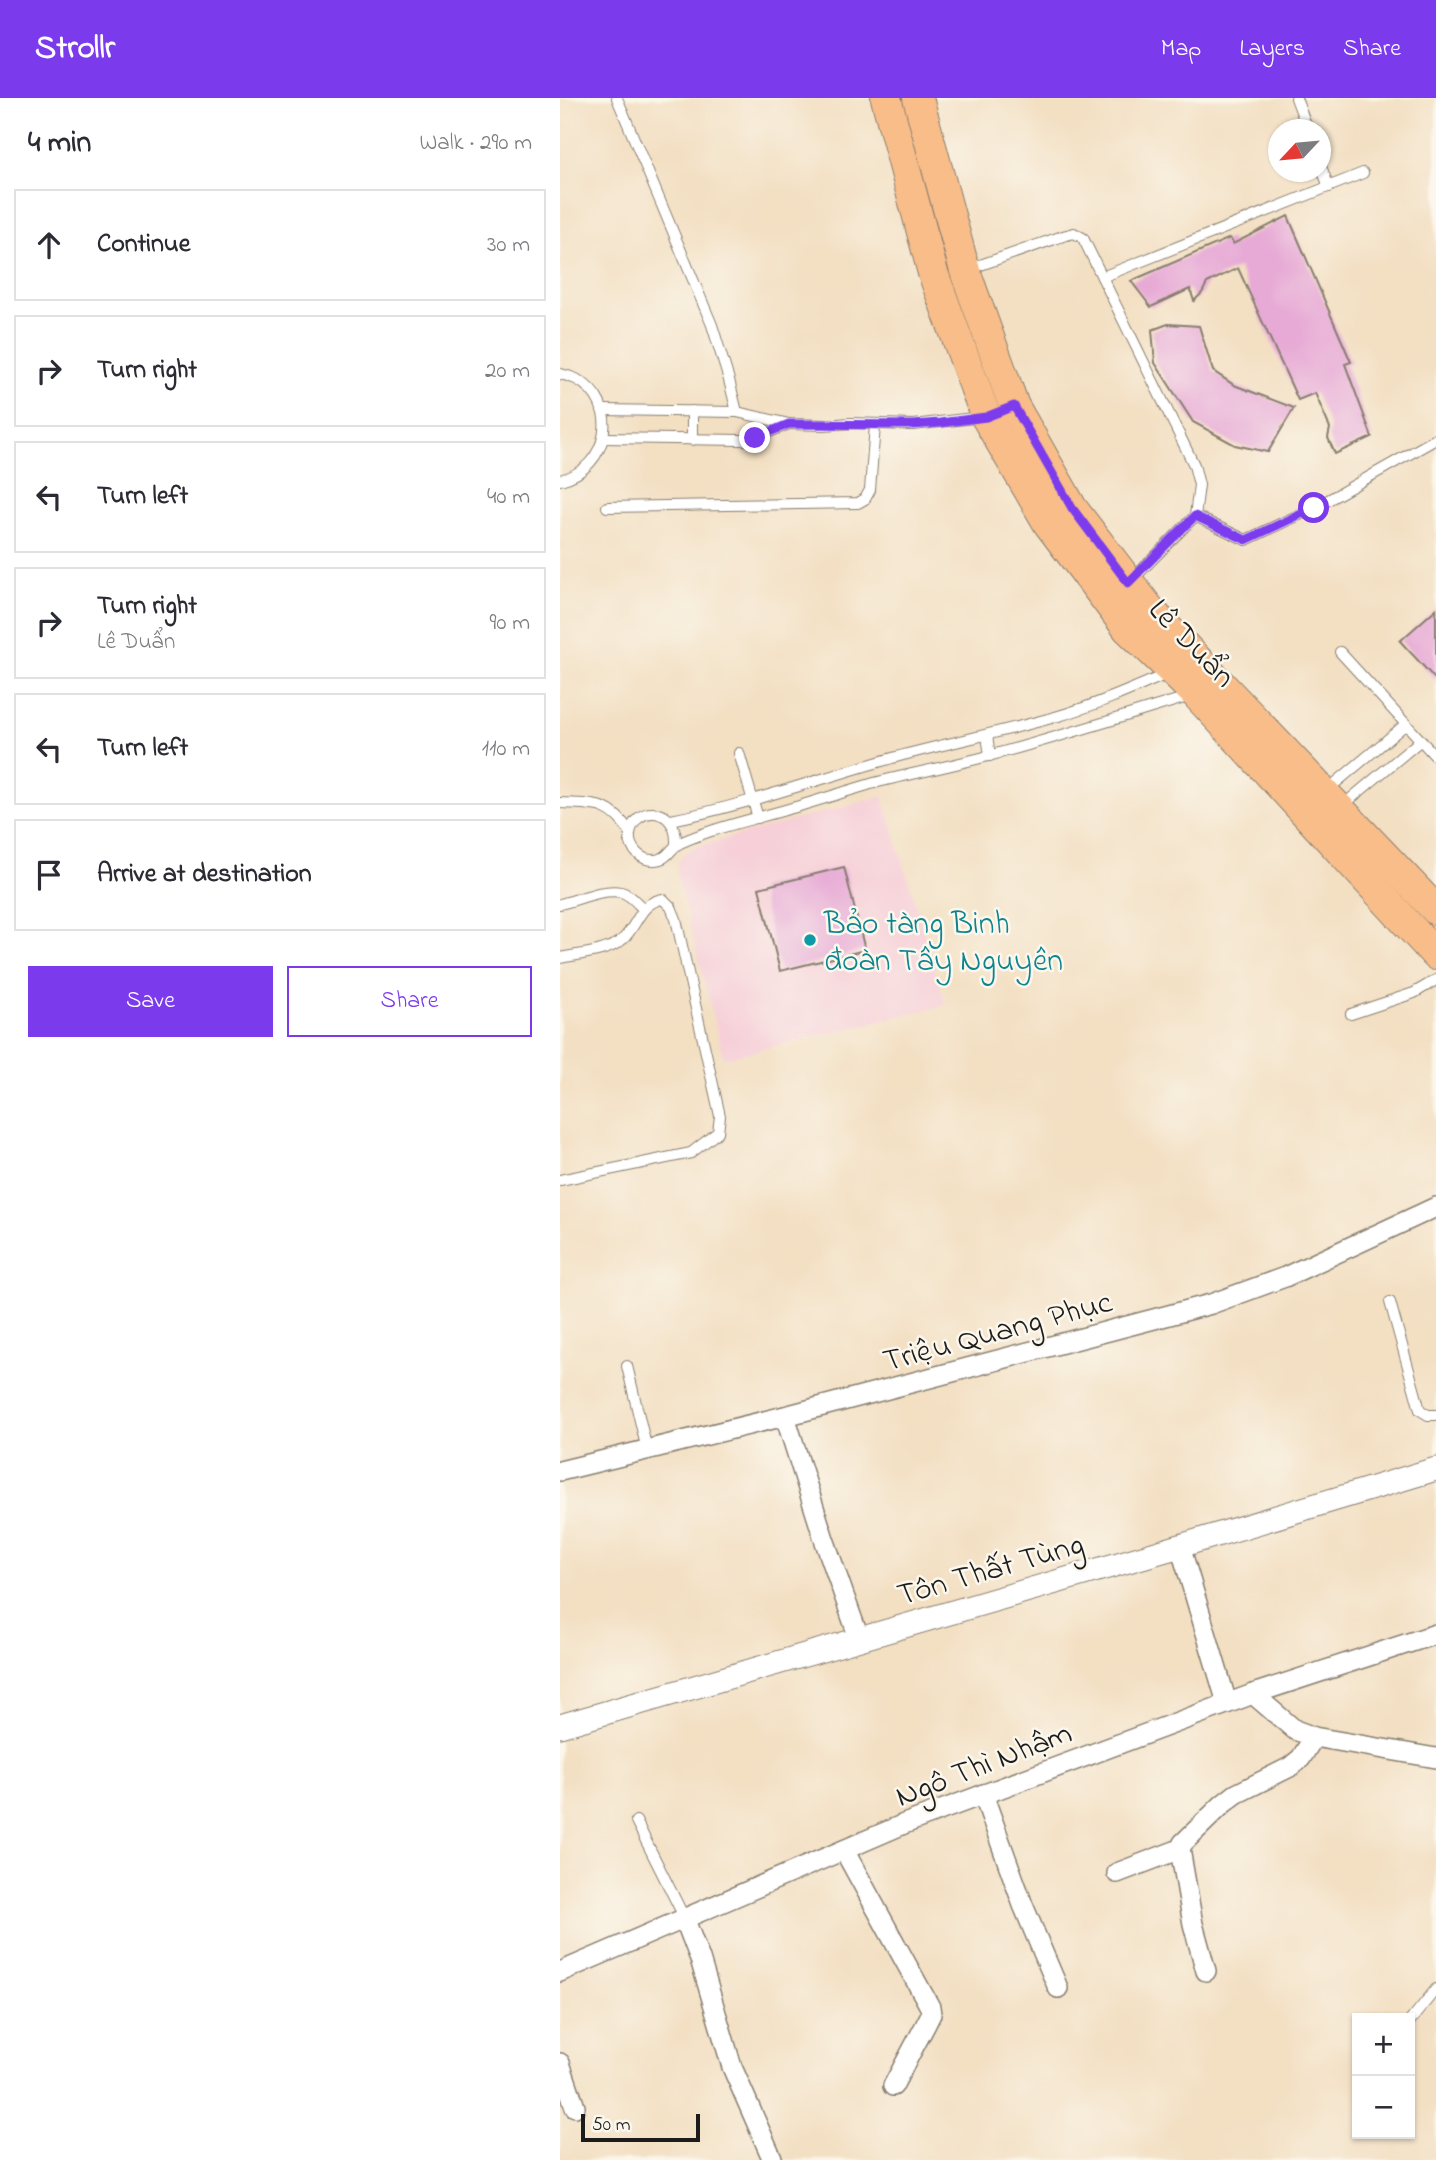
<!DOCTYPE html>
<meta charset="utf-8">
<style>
:root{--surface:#fff;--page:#f2f2f3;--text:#2b2b33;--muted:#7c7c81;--line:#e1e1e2;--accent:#7c3aed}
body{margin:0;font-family:"Indie Flower",sans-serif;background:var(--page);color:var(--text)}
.controls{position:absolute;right:21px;bottom:21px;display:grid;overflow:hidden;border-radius:0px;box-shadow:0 2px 5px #0004}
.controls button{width:63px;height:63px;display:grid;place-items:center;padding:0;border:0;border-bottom:2px solid var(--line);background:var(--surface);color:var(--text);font:35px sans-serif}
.compass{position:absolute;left:708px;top:21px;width:63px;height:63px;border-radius:50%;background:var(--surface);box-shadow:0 2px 5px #0004;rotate:244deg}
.scale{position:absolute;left:21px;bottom:18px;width:119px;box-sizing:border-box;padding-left:7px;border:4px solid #1c1c1c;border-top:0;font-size:19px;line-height:24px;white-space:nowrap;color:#1c1c1c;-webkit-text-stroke:5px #fbf7ec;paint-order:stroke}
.stop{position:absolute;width:21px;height:21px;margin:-16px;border:5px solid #7c3aed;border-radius:50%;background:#fff}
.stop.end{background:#7c3aed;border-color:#fff;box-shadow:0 2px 7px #0008}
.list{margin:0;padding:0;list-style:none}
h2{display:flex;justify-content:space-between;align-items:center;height:91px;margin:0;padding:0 28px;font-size:30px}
h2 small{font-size:23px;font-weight:400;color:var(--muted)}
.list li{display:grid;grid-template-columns:46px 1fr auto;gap:21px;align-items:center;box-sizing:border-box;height:112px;margin:0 14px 14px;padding:0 14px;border:2px solid var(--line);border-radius:0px}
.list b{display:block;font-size:26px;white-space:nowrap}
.list p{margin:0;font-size:23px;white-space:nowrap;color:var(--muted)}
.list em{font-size:23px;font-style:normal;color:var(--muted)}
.actions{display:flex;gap:14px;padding:21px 28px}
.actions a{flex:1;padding:16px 0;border:2px solid var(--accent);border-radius:0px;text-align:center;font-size:24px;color:var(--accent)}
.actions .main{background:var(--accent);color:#fff}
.icon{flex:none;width:38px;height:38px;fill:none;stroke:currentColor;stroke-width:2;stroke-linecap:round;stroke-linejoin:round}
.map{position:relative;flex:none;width:876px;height:2062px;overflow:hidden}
header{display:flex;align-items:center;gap:42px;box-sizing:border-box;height:98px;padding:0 35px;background:var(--accent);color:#fff}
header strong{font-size:33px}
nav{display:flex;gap:38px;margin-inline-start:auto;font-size:24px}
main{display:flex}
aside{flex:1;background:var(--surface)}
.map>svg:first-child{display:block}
.built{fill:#f6cfd8}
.building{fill:#e7aad6}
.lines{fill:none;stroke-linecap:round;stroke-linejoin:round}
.service-casing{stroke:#887e6f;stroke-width:12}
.minor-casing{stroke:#887e6f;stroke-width:22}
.tertiary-casing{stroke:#887e6f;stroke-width:25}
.primary-casing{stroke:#887e6f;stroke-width:32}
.service{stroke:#fff;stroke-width:10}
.minor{stroke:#fff;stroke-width:19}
.tertiary{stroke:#fff;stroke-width:23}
.primary{stroke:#f8bd89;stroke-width:30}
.route{stroke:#7c3aed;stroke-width:9}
.culture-dot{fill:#0f9aa8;stroke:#fbf7ec;stroke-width:2.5}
.labels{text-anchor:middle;stroke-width:5;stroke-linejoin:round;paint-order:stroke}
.street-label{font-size:32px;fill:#1c1c1c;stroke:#fbf7ec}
.culture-label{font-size:32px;fill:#0d838f;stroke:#fbf7ec;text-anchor:start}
</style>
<header>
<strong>Strollr</strong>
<nav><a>Map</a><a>Layers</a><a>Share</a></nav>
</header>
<main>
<aside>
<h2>4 min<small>Walk · 290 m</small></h2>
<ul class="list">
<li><svg class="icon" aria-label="ahead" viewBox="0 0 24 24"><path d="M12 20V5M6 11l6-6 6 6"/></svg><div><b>Continue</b></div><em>30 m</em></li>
<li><svg class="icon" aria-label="right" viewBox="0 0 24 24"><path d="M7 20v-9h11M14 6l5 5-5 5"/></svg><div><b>Turn right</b></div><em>20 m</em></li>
<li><svg class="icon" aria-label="left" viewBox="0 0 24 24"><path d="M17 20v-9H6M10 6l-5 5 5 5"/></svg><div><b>Turn left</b></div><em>40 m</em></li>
<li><svg class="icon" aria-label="right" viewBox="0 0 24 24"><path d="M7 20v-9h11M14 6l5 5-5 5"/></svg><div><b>Turn right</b><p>Lê Duẩn</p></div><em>90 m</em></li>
<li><svg class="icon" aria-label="left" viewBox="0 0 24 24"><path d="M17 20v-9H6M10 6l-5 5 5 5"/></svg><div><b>Turn left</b></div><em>110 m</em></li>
<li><svg class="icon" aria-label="arrive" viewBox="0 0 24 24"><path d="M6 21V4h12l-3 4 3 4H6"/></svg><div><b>Arrive at destination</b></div></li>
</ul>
<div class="actions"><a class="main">Save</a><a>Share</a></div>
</aside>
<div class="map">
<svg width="876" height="2062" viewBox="0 0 876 2062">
<rect width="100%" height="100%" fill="#fbf7ec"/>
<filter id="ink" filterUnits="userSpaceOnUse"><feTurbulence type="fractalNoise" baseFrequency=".0143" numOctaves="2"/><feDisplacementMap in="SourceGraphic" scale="14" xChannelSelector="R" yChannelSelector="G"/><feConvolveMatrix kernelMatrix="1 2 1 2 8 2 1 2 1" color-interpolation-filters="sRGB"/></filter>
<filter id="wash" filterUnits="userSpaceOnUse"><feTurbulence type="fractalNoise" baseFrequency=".00686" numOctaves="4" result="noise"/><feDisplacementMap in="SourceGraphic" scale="28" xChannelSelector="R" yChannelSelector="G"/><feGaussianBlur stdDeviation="1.57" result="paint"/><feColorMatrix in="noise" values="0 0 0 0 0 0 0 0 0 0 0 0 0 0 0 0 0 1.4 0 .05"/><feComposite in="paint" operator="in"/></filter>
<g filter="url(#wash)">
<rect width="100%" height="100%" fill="#f3dfc2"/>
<path class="built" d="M323 698 386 907 164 960 117 777 118 764 125 755 135 749Z"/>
<g id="blocks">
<g class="building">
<path d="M728 118 791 264 785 266 812 339 775 356 768 340 770 330 755 295 738 302 678 170 647 185 642 195 634 203 630 191 591 209 571 183 670 140 673 146Z"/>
<path d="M608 226 639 228 653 273 674 287 734 310 708 354 675 347 633 324 595 265 592 232Z"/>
<path d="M876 511V582L840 543Z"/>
<path d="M284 769 305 852 220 873 199 790Z"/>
</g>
</g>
</g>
<g filter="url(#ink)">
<use href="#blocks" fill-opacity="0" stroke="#887e6f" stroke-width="2"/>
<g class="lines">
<g class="service-casing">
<g id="service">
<path d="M57 0 152 227 169 282 177 314"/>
<path d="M736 0 748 32"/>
<path d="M760 66 769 89"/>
<path d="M409 171 503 138 514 135 523 140 634 367 639 387 635 418 571 483"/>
<path d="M542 179 803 75"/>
<path d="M0 276C5 277 11 279 16 281 62 305 49 371 0 382"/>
<path d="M42 312 177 314 229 326 264 327 291 325 353 327 422 319"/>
<path d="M132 313V342"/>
<path d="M43 340 183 342 195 340 229 326"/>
<path d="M47 409 298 405 305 401 310 392 315 327"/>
<path d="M635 418 686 442 754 410 876 341"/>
<path d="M780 554 876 659"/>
<path d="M427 637 430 658"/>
<path d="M179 655 198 720"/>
<path d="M766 693 846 626"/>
<path d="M0 705C35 707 49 703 70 734"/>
<path d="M782 708 861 642"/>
<path d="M111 722C187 707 261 680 336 659 388 645 442 634 495 619 534 608 571 592 609 575"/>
<path d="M116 746C118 707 74 706 70 736 68 750 81 763 95 762 109 761 110 750 120 745 155 729 195 721 232 710 261 702 289 692 318 684 356 675 394 667 432 657 499 639 564 618 631 598"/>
<path d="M0 806C18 802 43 790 61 794 70 796 77 805 83 811"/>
<path d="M0 860C19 856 47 855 63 841 78 827 80 804 103 801L111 809 116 821 160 1018 158 1034 131 1055 0 1082"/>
<path d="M791 916 854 895 876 882"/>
<path d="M830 1204 860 1312 868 1317H876"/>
<path d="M67 1268 87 1352"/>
<path d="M76 1723 125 1821"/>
<path d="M850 1923 876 1891"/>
</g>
</g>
<g class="minor-casing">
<g id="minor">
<path d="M225 1318 264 1441 299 1540"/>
<path d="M0 1373 225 1318 651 1206 725 1179 876 1109"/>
<path d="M620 1448 667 1605"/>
<path d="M693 1596 735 1632 754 1639 876 1660"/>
<path d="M423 1696 463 1807 498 1890"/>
<path d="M284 1752 370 1909 371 1916 366 1926 333 1988"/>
<path d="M557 1775 620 1751"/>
<path d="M125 1822 140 1861 172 1969 212 2060"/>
<path d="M646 1873 633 1826 620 1751 623 1745 663 1706 676 1696 730 1669 741 1660 754 1639"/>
<path d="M0 1874 344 1726 693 1596 876 1536"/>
<path d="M0 1965 15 2009"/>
</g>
</g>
<g class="tertiary-casing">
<path id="tertiary" d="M0 1628 620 1448 876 1371"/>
</g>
<g class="primary-casing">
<g id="primary">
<path d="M326 0 373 175 426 319 488 425 568 531 636 596 876 857"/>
<path d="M358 0 405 173 454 308 512 410 591 513 876 812"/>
</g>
</g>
<use href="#service" class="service"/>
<use href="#minor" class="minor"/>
<use href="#tertiary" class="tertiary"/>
<use href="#primary" class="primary"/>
</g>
</g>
<g class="lines" filter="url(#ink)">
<path class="route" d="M195 340 229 326 353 327 380 325 426 319 454 308 512 410 568 485 635 418 686 442 754 410"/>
</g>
<circle class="culture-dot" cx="250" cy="842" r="7"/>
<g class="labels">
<g class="street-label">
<text transform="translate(633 544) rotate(46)" y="11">Lê Duẩn</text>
<text transform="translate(437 1232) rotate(-15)" y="11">Triệu Quang Phục</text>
<text transform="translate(430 1470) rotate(-16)" y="11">Tôn Thất Tùng</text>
<text transform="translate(423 1665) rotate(-21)" y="11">Ngô Thì Nhậm</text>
</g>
<g class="culture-label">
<text x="264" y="835">Bảo tàng Binh<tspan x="264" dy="37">đoàn Tây Nguyên</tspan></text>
</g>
</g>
</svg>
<div class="controls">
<button>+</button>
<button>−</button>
</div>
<svg class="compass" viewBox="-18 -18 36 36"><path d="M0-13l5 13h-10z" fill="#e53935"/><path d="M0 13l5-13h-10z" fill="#7c7c81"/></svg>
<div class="scale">50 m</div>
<div class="stop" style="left:754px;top:410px"></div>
<div class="stop end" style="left:195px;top:340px"></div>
</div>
</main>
